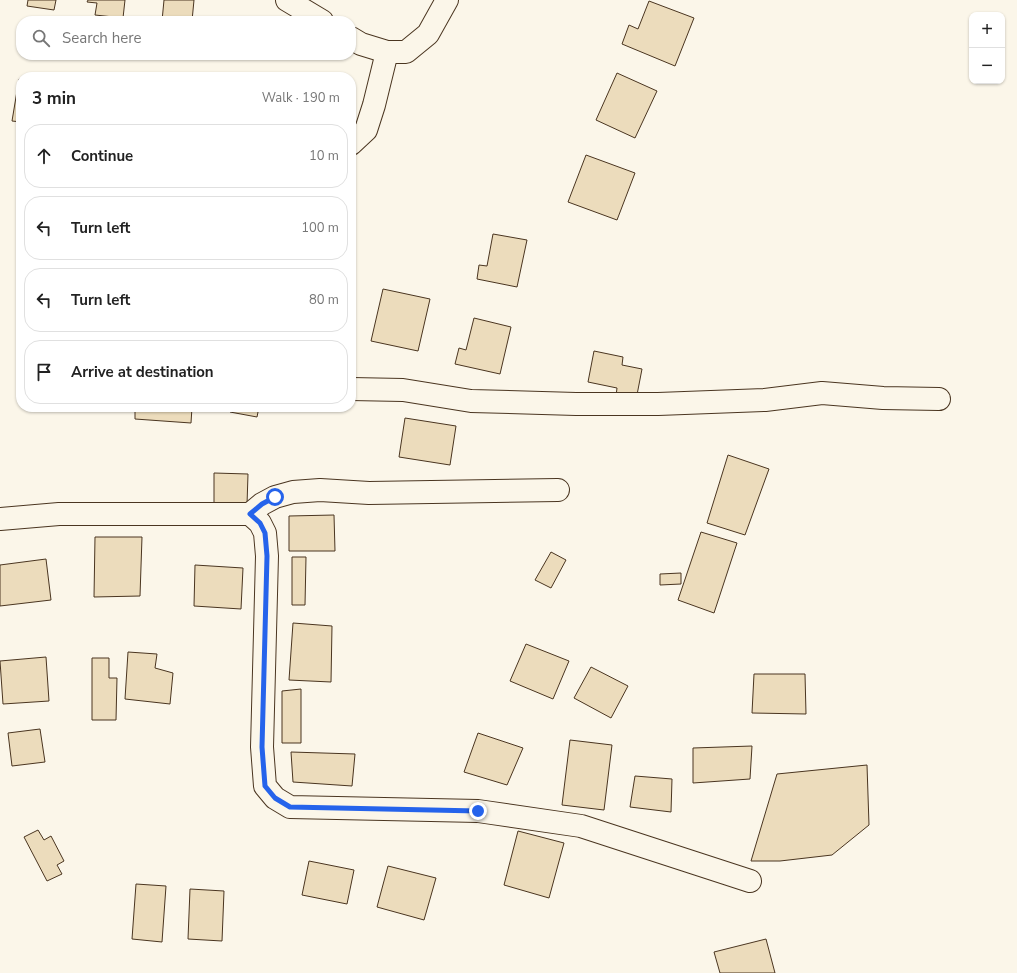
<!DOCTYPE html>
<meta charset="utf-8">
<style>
:root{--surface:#fff;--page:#f2f2f2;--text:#222;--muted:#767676;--line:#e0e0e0}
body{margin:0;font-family:"Nunito Sans",sans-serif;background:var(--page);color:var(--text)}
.controls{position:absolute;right:12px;top:12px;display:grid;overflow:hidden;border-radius:8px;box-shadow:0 1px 3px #0004}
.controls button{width:36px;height:36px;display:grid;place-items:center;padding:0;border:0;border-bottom:1px solid var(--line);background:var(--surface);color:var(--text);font:20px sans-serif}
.stop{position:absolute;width:12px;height:12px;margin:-9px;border:3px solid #2563eb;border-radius:50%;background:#fff}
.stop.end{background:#2563eb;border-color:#fff;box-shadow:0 1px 4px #0008}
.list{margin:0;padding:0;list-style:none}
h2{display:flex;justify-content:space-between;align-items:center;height:52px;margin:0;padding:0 16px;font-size:17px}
h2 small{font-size:13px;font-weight:400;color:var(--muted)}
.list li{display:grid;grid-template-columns:26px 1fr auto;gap:12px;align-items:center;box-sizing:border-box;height:64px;margin:0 8px 8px;padding:0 8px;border:1px solid var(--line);border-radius:16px}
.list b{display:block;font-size:15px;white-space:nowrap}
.list em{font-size:13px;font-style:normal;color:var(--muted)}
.icon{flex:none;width:22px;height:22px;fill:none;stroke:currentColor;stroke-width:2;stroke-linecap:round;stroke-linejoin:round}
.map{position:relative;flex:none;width:1017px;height:973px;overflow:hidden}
.search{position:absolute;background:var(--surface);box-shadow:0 1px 3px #0004;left:16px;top:16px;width:340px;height:44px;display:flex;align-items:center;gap:10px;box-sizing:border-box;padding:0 14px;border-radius:16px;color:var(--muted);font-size:15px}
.panel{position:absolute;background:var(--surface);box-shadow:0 1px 3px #0004;left:16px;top:72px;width:340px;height:340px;border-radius:16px}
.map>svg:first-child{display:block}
.building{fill:#ecdcbc;stroke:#4a3520}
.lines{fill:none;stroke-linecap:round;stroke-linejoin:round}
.minor-casing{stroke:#4a3520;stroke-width:24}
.minor{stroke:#fbf6e9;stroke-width:22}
.route{stroke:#2563eb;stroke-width:5}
</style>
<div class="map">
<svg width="1017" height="973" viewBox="0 0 1017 973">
<rect width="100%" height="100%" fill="#fbf6e9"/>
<g class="building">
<path d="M28 0H56L54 10 27 6Z"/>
<path d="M88 0H125L123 18 95 15 97 3 87 2Z"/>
<path d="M164 0H194L192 21H162Z"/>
<path d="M649 1 694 18 675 66 622 44 629 25 638 29Z"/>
<path d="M617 73 657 91 635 138 596 120Z"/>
<path d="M19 79H21V122L12 121Z"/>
<path d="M586 155 635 173 617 220 568 202Z"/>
<path d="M493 234 527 240 517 287 477 279 479 265 487 266Z"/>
<path d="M383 289 430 299 418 351 371 341Z"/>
<path d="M474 318 511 327 500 374 455 364 459 348 466 350Z"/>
<path d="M594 351 623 357 622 365 642 369 636 400 616 396 617 388 588 382Z"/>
<path d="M135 407H192L191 423 135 419Z"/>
<path d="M231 407H259L257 417 230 412Z"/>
<path d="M405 418 456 426 450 465 399 457Z"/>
<path d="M728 455 769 469 745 535 707 523Z"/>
<path d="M214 473 248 474 247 505 214 504Z"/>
<path d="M334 515 335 551H289V516Z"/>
<path d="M701 532 737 543 714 613 678 600Z"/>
<path d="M95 537H142L140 596 94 597Z"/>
<path d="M551 552 566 560 551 588 535 580Z"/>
<path d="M292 557H306L305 605H292Z"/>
<path d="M46 559 51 600 0 606V565Z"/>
<path d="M195 565 243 568 241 609 194 606Z"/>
<path d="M681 573V584L660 585V574Z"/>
<path d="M293 623 332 626 331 682 289 680Z"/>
<path d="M526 644 569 661 553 699 510 681Z"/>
<path d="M128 652 157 654 155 668 173 673 170 704 125 699Z"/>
<path d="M46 657 49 701 3 704 0 661Z"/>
<path d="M92 658H109V678H117L116 720H92Z"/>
<path d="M591 667 628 686 611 718 574 698Z"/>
<path d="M754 674H805L806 714 752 713Z"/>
<path d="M301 689V743H282V691Z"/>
<path d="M40 729 45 762 12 766 8 733Z"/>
<path d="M478 733 523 748 507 785 464 772Z"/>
<path d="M570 740 612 745 604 810 562 805Z"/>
<path d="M752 746 750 779 693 783V748Z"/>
<path d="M291 752 355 754 352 786 293 782Z"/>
<path d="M867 765 869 825 832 855 780 861H751L777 774Z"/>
<path d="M635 776 672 779 671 812 630 807Z"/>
<path d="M38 830 44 840 51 836 64 861 57 865 62 874 47 881 24 837Z"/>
<path d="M518 831 564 843 549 898 504 885Z"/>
<path d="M309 861 354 870 347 904 302 895Z"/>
<path d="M388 866 436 878 424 920 377 907Z"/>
<path d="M136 884 166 886 162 942 132 939Z"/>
<path d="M190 889 224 891 222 941 188 939Z"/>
<path d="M766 939 775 973H720L714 952Z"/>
</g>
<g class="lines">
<g class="minor-casing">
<g id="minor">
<path d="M287 0 322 21"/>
<path d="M351 38 361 44 387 52H406L428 34 447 0"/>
<path d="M351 144 366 130 374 105 387 52"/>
<path d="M351 389 403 390 471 401 576 404H658L765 400 822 393 883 398 939 399"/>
<path d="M250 514 260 523 265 533 267 556 262 747 265 786 275 798 290 807 478 811 581 826 750 881"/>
<path d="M0 519 59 514H250L262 504 275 497 293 492 320 490 369 493 558 490"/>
</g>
</g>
<use href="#minor" class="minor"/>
</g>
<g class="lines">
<path class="route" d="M275 497 262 504 250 514 260 523 265 533 267 556 262 747 265 786 275 798 290 807 478 811"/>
</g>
</svg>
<div class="controls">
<button>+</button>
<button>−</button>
</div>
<div class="stop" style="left:275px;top:497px"></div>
<div class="stop end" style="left:478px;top:811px"></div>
<div class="search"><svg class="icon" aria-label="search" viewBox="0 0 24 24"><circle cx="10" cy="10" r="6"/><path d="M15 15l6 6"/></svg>Search here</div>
<section class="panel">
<h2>3 min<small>Walk · 190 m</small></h2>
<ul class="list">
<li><svg class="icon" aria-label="ahead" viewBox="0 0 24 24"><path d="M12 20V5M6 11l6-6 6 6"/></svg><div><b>Continue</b></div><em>10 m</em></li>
<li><svg class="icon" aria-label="left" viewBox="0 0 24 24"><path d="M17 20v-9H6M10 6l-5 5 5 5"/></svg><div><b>Turn left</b></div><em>100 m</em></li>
<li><svg class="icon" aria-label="left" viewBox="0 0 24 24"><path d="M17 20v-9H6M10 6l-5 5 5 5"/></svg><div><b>Turn left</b></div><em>80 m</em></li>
<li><svg class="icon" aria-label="arrive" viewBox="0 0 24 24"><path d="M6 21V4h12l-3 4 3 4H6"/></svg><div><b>Arrive at destination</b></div></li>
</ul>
</section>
</div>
